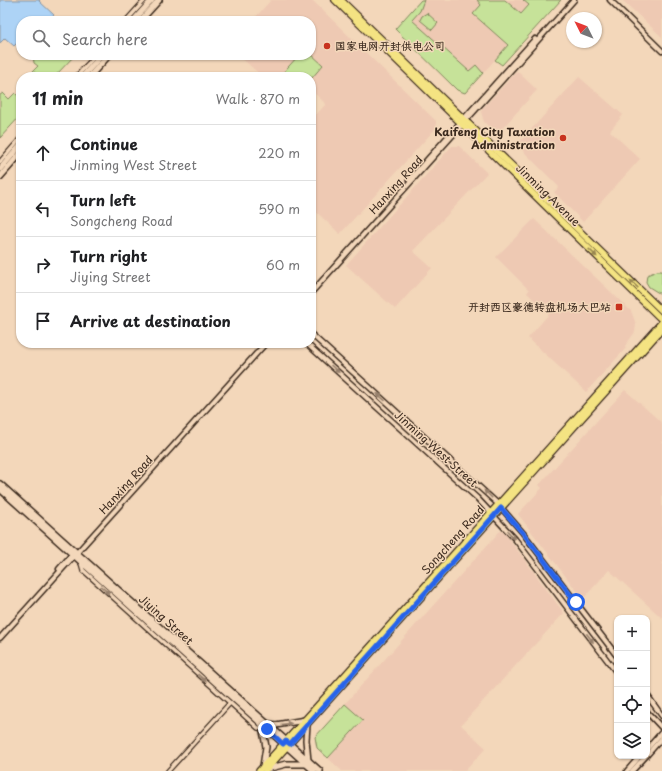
<!DOCTYPE html>
<meta charset="utf-8">
<style>
:root{--surface:#fff;--page:#f6f6f6;--text:#202124;--muted:#757577;--line:#e0e0e0}
body{margin:0;font-family:"Playpen Sans","LXGW WenKai TC",sans-serif;background:var(--page);color:var(--text)}
.controls{position:absolute;right:12px;bottom:12px;display:grid;overflow:hidden;border-radius:8px;box-shadow:0 1px 3px #0004}
.controls button{width:36px;height:36px;display:grid;place-items:center;padding:0;border:0;border-bottom:1px solid var(--line);background:var(--surface);color:var(--text);font:20px sans-serif}
.compass{position:absolute;left:566px;top:12px;width:36px;height:36px;border-radius:50%;background:var(--surface);box-shadow:0 1px 3px #0004;rotate:312deg}
.stop{position:absolute;width:12px;height:12px;margin:-9px;border:3px solid #2563eb;border-radius:50%;background:#fff}
.stop.end{background:#2563eb;border-color:#fff;box-shadow:0 1px 4px #0008}
.list{margin:0;padding:0;list-style:none}
h2{display:flex;justify-content:space-between;align-items:center;height:52px;margin:0;padding:0 16px;font-size:17px}
h2 small{font-size:13px;font-weight:400;color:var(--muted)}
.list li{display:grid;grid-template-columns:26px 1fr auto;gap:12px;align-items:center;box-sizing:border-box;height:56px;padding:0 16px;border-top:1px solid var(--line)}
.list b{display:block;font-size:15px;white-space:nowrap}
.list p{margin:0;font-size:13px;white-space:nowrap;color:var(--muted)}
.list em{font-size:13px;font-style:normal;color:var(--muted)}
.icon{flex:none;width:22px;height:22px;fill:none;stroke:currentColor;stroke-width:2;stroke-linecap:round;stroke-linejoin:round}
.map{position:relative;flex:none;width:662px;height:771px;overflow:hidden}
.search{position:absolute;background:var(--surface);box-shadow:0 1px 3px #0004;left:16px;top:16px;width:300px;height:44px;display:flex;align-items:center;gap:10px;box-sizing:border-box;padding:0 14px;border-radius:16px;color:var(--muted);font-size:15px}
.panel{position:absolute;background:var(--surface);box-shadow:0 1px 3px #0004;left:16px;top:72px;width:300px;height:276px;border-radius:16px}
.map>svg:first-child{display:block}
.built{fill:#eec9b3}
.green{fill:#c6e299;stroke:#80865c}
.water{fill:#add3f6;stroke:#7f8fa0}
.lines{fill:none;stroke-linecap:round;stroke-linejoin:round}
.minor-casing{stroke:#3b2a1e;stroke-width:6}
.tertiary-casing{stroke:#3b2a1e;stroke-width:7}
.secondary-casing{stroke:#3b2a1e;stroke-width:8}
.primary-casing{stroke:#3b2a1e;stroke-width:8}
.minor{stroke:#f3d7ba;stroke-width:3.5}
.tertiary{stroke:#f3d7ba;stroke-width:4}
.secondary{stroke:#f3d7ba;stroke-width:5}
.primary{stroke:#f4e382;stroke-width:5.5}
.oneway{fill:#988650}
.oneway2{fill:#97806c}
.route{stroke:#2563eb;stroke-width:5}
.poi-dot{fill:#c8321e;stroke:#f3d7ba;stroke-width:1.5}
.labels{text-anchor:middle;stroke-width:3;stroke-linejoin:round;paint-order:stroke}
.poi-label{font-size:11px;font-weight:bold;fill:#3b2a1e;stroke:#f3d7ba;text-anchor:end}
.street-label{font-size:11px;fill:#3b2a1e;stroke:#f3d7ba}
</style>
<div class="map">
<svg width="662" height="771" viewBox="0 0 662 771">
<rect width="100%" height="100%" fill="#f3d7ba"/>
<filter id="ink" filterUnits="userSpaceOnUse"><feTurbulence type="fractalNoise" baseFrequency=".025" numOctaves="2"/><feDisplacementMap in="SourceGraphic" scale="8" xChannelSelector="R" yChannelSelector="G"/><feConvolveMatrix kernelMatrix="1 2 1 2 8 2 1 2 1" color-interpolation-filters="sRGB"/></filter>
<g filter="url(#ink)">
<g class="built">
<path d="M271 0H312L436 121V128L340 234 311 207V120L326 104 311 90V77H263L238 55H311V21H252Z"/>
<path d="M421 0H549L465 93 457 90 395 29Z"/>
<path d="M622 0H662V37Z"/>
<path d="M517 71 537 90 497 134 484 122 481 112 483 108Z"/>
<path d="M579 77 623 115 610 131 640 159 583 222 554 192 559 187 517 145Z"/>
<path d="M452 146H459L487 173 413 251 432 268 395 309 346 265Z"/>
<path d="M534 219 631 311 636 324 635 332 625 346 626 348 586 392 528 338 549 314 527 293 529 290 496 257Z"/>
<path d="M625 390 662 423V618L609 570 583 599 518 514 542 488 539 485Z"/>
<path d="M500 531 504 532 564 613 461 725 486 748 465 771H342L317 748 315 737Z"/>
</g>
<g class="green">
<path d="M421 0H424L420 11 412 20 469 71 476 65 483 73 465 93 457 90 395 29Z"/>
<path d="M477 0H505L521 14 529 5 523 0H561L502 65 495 60 508 45 473 14 481 5Z"/>
<path d="M427 13 438 23 432 30 420 20 422 16Z"/>
<path d="M311 54 323 65 311 79V77H279L299 55Z"/>
<path d="M33 55H75L57 74 59 77H50L48 75 46 77H40L33 71 38 66 34 63Z"/>
<path d="M3 93 9 99 15 93 21 99V105L19 107 21 110V115L0 138V95Z"/>
<path d="M657 271H662V295L649 287 646 282 647 275Z"/>
<path d="M345 704 363 720 328 758 317 748 315 737Z"/>
</g>
<path class="water" d="M0 0H40L39 1 54 15 48 21H21V45L18 42 14 46 5 38 0 43Z"/>
<g class="lines">
<g class="minor-casing">
<g id="minor">
<path d="M126 21 145 0"/>
<path d="M76 77 96 55"/>
<path d="M0 162 21 138"/>
<path d="M81 563 83 570 258 728 264 729"/>
<path d="M168 771 230 703"/>
</g>
</g>
<g class="tertiary-casing">
<g id="tertiary">
<path d="M610 0 662 51"/>
<path d="M409 180 535 39"/>
<path d="M311 293 574 0"/>
<path d="M311 334 498 504 523 533 617 656"/>
<path d="M306 343 477 498 515 539 617 673"/>
<path d="M59 569 73 553"/>
<path d="M0 638 266 343"/>
<path d="M647 695 662 716"/>
<path d="M647 712 662 728"/>
<path d="M647 749 662 732"/>
<path d="M647 755 662 738"/>
<path d="M627 771 640 756"/>
<path d="M632 771 646 756"/>
</g>
</g>
<g class="secondary-casing">
<g id="secondary">
<path d="M133 21 152 0"/>
<path d="M140 21 159 0"/>
<path d="M82 77 102 55"/>
<path d="M89 77 109 55"/>
<path d="M0 169 21 145"/>
<path d="M0 177 21 153"/>
<path d="M0 484 320 771"/>
<path d="M0 489 314 771"/>
<path d="M267 724 276 725 305 720"/>
<path d="M262 725 266 747 263 766"/>
<path d="M307 725 306 740 308 761"/>
<path d="M267 769 286 764H305"/>
</g>
</g>
<g class="primary-casing">
<g id="primary">
<path d="M335 0 662 320"/>
<path d="M341 0 662 311"/>
<path d="M259 771 662 322"/>
<path d="M265 771 662 329"/>
</g>
</g>
<use href="#minor" class="minor"/>
<use href="#tertiary" class="tertiary"/>
<use href="#secondary" class="secondary"/>
<use href="#primary" class="primary"/>
</g>
<defs><path id="oneway-solid" d="M-6-.8H1V-3.2L6.5 0L1 3.2V.8H-6Z"/></defs>
<g class="oneway">
<use href="#oneway-solid" transform="translate(593 253) rotate(44)"/>
<use href="#oneway-solid" transform="translate(634 284) rotate(-136)"/>
</g>
<g class="oneway2">
<use href="#oneway-solid" transform="translate(335 369) rotate(42)"/>
<use href="#oneway-solid" transform="translate(381 397) rotate(-138)"/>
<use href="#oneway-solid" transform="translate(488 494) rotate(-135)"/>
<use href="#oneway-solid" transform="translate(511 535) rotate(50)"/>
<use href="#oneway-solid" transform="translate(105 590) rotate(42)"/>
<use href="#oneway-solid" transform="translate(590 638) rotate(53)"/>
<use href="#oneway-solid" transform="translate(202 678) rotate(42)"/>
<use href="#oneway-solid" transform="translate(286 724) rotate(-6)"/>
</g>
</g>
<g class="lines" filter="url(#ink)">
<path class="route" d="M267 729 283 744 286 741 290 744 501 508 523 533 576 602"/>
</g>
<g class="poi-dot">
<circle cx="327" cy="46" r="4"/>
<circle cx="563" cy="138" r="4"/>
<rect x="615" y="303" width="8" height="8" rx="2"/>
</g>
<g class="labels">
<g class="poi-label">
<text x="335" y="50" text-anchor="start">国家电网开封供电公司</text>
<text x="555" y="136">Kaifeng City Taxation<tspan x="555" dy="13">Administration</tspan></text>
<text x="611" y="311">开封西区豪德转盘机场大巴站</text>
</g>
<g class="street-label">
<text transform="translate(396 185) rotate(-48)" y="4">Hanxing Road</text>
<text transform="translate(548 195) rotate(44)" y="4">Jinming Avenue</text>
<text transform="translate(436 449) rotate(42)" y="4">Jinming West Street</text>
<text transform="translate(126 485) rotate(-48)" y="4">Hanxing Road</text>
<text transform="translate(453 540) rotate(-48)" y="4">Songcheng Road</text>
<text transform="translate(166 620) rotate(42)" y="4">Jiying Street</text>
</g>
</g>
</svg>
<div class="controls">
<button>+</button>
<button>−</button>
<button><svg class="icon" aria-label="locate" viewBox="0 0 24 24"><circle cx="12" cy="12" r="6"/><path d="M12 2v4M12 18v4M2 12h4M18 12h4"/></svg></button>
<button><svg class="icon" aria-label="layers" viewBox="0 0 24 24"><path d="M12 4l9 5-9 5-9-5zM3 14l9 5 9-5"/></svg></button>
</div>
<svg class="compass" viewBox="-18 -18 36 36"><path d="M0-13l5 13h-10z" fill="#e53935"/><path d="M0 13l5-13h-10z" fill="#757577"/></svg>
<div class="stop" style="left:576px;top:602px"></div>
<div class="stop end" style="left:267px;top:729px"></div>
<div class="search"><svg class="icon" aria-label="search" viewBox="0 0 24 24"><circle cx="10" cy="10" r="6"/><path d="M15 15l6 6"/></svg>Search here</div>
<section class="panel">
<h2>11 min<small>Walk · 870 m</small></h2>
<ul class="list">
<li><svg class="icon" aria-label="ahead" viewBox="0 0 24 24"><path d="M12 20V5M6 11l6-6 6 6"/></svg><div><b>Continue</b><p>Jinming West Street</p></div><em>220 m</em></li>
<li><svg class="icon" aria-label="left" viewBox="0 0 24 24"><path d="M17 20v-9H6M10 6l-5 5 5 5"/></svg><div><b>Turn left</b><p>Songcheng Road</p></div><em>590 m</em></li>
<li><svg class="icon" aria-label="right" viewBox="0 0 24 24"><path d="M7 20v-9h11M14 6l5 5-5 5"/></svg><div><b>Turn right</b><p>Jiying Street</p></div><em>60 m</em></li>
<li><svg class="icon" aria-label="arrive" viewBox="0 0 24 24"><path d="M6 21V4h12l-3 4 3 4H6"/></svg><div><b>Arrive at destination</b></div></li>
</ul>
</section>
</div>
